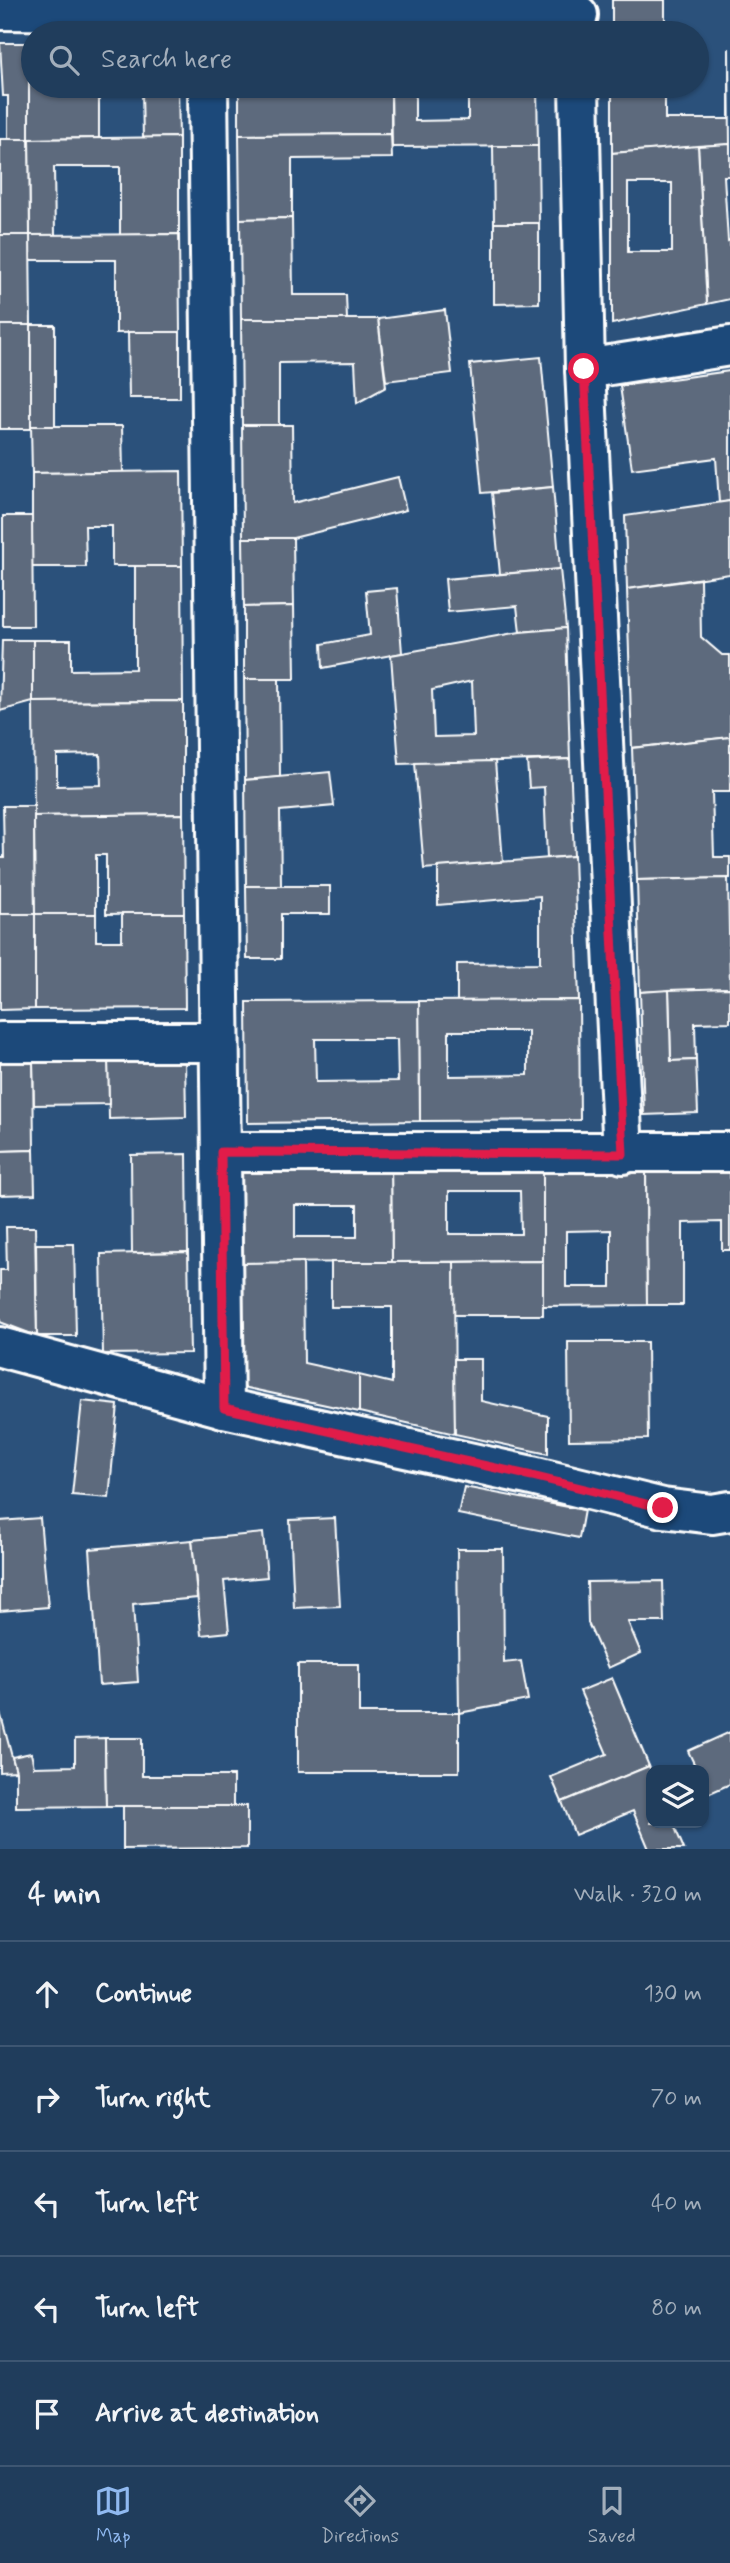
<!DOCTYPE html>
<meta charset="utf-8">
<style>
:root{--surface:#203d5c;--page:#2d4865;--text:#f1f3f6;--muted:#a2aebb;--line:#3d5672;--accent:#90b9f0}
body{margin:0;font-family:Mynerve,sans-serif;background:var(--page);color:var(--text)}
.controls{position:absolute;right:21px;bottom:21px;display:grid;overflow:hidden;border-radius:14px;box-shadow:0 2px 5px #0004}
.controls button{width:63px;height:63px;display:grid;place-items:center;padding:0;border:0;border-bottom:2px solid var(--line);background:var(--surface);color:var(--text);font:35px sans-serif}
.stop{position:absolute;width:21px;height:21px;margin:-16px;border:5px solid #e11d48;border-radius:50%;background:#fff}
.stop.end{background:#e11d48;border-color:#fff;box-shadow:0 2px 7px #0008}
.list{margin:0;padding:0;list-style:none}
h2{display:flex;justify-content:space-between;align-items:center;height:91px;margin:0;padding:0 28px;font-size:30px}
h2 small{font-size:23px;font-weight:400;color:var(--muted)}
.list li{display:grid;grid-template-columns:46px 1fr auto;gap:21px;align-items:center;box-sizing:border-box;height:105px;padding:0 28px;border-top:2px solid var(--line)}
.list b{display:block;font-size:26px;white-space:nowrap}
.list em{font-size:23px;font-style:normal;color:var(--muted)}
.icon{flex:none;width:38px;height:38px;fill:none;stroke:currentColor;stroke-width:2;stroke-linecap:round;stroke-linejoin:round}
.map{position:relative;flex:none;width:730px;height:1849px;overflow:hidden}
.search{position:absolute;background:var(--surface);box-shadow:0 2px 5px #0004;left:21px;right:21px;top:21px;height:77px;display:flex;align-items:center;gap:18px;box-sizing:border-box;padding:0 24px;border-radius:38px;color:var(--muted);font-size:26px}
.sheet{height:616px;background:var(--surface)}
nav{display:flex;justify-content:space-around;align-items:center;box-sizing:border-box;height:98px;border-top:2px solid var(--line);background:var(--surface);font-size:19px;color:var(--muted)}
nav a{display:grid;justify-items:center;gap:4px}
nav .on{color:var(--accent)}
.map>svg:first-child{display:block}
.building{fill:#5d6b7d;stroke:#fff;stroke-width:2;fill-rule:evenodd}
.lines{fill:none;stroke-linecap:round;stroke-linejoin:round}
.minor-casing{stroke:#fff;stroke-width:44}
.minor{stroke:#1f4a7a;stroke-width:38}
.route{stroke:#e11d48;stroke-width:9}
</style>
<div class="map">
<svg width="730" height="1849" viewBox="0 0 730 1849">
<rect width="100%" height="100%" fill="#2b517b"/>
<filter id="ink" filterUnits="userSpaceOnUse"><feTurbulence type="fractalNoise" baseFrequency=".0143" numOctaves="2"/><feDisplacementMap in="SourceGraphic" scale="14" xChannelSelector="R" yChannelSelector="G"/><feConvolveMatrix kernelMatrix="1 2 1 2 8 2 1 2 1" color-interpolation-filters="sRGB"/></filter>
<g filter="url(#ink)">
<g class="building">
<rect x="612" y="0" width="53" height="33"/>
<path d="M0 43H29V139H8V96H3Z"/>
<path d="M29 43H33V86H178L179 137 143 138 142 92H99V138L29 139Z"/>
<path d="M729 48 730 144 612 153V86H665V119H729Z"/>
<path d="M239 86H307V95L345 94 344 86H391V134L239 135Z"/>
<path d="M391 86H415V121L468 120V86H537L538 146 392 147Z"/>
<path d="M391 134 392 158 292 159V218L240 219 239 135Z"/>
<path d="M179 137V234L120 235V167H54L55 235H30L29 139Z"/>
<path d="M0 139H29L30 235H0Z"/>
<path d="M730 144V176H724L728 241 730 240V299L707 304 698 146Z"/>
<path d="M493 146H538L539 223H494Z"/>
<path d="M698 146 707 304 612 324V153ZM628 183H672V252H628Z"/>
<path d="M292 218 293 295H346L347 319H241L240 219Z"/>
<path d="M494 223H539V303L494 304Z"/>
<path d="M179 234 180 332 116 333V260H30V235Z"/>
<path d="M0 235H30L31 325H0Z"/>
<path d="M445 310 452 373 386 381 378 319Z"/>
<path d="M241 319H378L386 387 357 403 355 362 279 363V425H242Z"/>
<rect x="0" y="325" width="31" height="104"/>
<rect x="31" y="325" width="24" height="101"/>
<path d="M128 332H180V398H129Z"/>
<path d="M541 357 553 487 482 493 470 364Z"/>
<path d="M730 371V501L719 503 716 458 632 469 620 386Z"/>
<path d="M242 425H292L293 503 398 477 406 510 293 538H243Z"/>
<path d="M31 426H122L123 472 32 473Z"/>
<path d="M181 471 182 566H112V526H85L86 567H32V473Z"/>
<path d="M553 487 560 569 500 574 492 493Z"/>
<path d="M730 501V574L627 589 625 516Z"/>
<path d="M3 516H32L33 626H3Z"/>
<path d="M243 538H293L294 606 244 607Z"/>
<path d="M135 566H182L183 701 33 702V640H71V670L135 669Z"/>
<path d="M560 569 566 628 520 632 517 606 448 612 445 579Z"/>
<path d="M700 579 701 637 722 655H730V737L632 748 627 589Z"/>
<path d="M397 588 402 653 323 668 322 644 370 635 366 591Z"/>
<path d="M294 606 295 679H244V607Z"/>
<path d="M566 628 570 759 399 764 391 655 520 632ZM472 681 474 736 434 737 432 690Z"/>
<path d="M2 640H33V702L0 711Z"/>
<path d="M244 679H279L280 777 245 780Z"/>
<path d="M183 701V814L34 816 33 702ZM100 754 101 785 57 786V755Z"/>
<path d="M730 737V792H712L714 857H730V878L637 880 632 748Z"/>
<path d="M570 759 574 856 547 858 544 787 529 788 527 761Z"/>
<path d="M495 761 503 862 424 869 415 763Z"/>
<path d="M330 772 334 806 280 811 281 886H246L245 780Z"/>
<path d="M3 806H34L35 914H0V858H4Z"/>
<path d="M183 814 184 913 106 914V855H96V914H35L34 816Z"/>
<path d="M574 856 579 1000 457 1001V964L540 963V896L438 905V867Z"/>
<path d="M728 878 730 988 640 992 637 880Z"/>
<path d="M246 886H330V914H281V959H247Z"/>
<path d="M122 913H184L185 1008 35 1009V914H96V941H122Z"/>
<path d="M0 914H35V1009L0 1010Z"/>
<path d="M730 988V1022L695 1023 696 1060 671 1061 669 990Z"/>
<path d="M669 990 671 1061 696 1060 698 1113 644 1115 640 992Z"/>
<path d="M579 1000 580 1120 420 1121 419 1001ZM449 1031H528V1075L449 1076Z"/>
<path d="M419 1001 420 1121 248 1123 247 1002ZM315 1039H397L398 1081 316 1082Z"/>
<path d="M185 1059 186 1117 109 1119 108 1060Z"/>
<path d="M108 1060 109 1104 34 1105 33 1062Z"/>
<path d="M0 1062H33L34 1150 0 1151Z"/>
<path d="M34 1150 35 1194 0 1195V1151Z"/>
<path d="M187 1154 188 1252 132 1253 131 1155Z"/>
<path d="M646 1164 647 1305 543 1306V1165ZM611 1230V1287H566V1231Z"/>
<path d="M646 1164H730V1250H722V1222L683 1223V1305H647Z"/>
<path d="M543 1165V1261L392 1262 391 1166ZM449 1191H520L521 1234H449Z"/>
<path d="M391 1166 392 1262 242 1263 241 1167ZM295 1205H357V1237H295Z"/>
<path d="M6 1227H35L37 1336 0 1322V1270H7Z"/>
<path d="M36 1244H74L76 1336H37Z"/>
<path d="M188 1252 190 1353 103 1354 101 1254Z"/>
<path d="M543 1261V1315H454V1262Z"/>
<path d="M303 1262 304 1363 359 1375V1412L242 1387V1263Z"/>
<path d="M331 1262H454L455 1434 359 1412V1375L392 1383V1307H331Z"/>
<path d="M568 1342H647L648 1439 569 1440Z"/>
<path d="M454 1359H481V1401L548 1416V1454L455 1434Z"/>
<path d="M82 1401 118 1405 109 1498 72 1495Z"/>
<path d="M464 1487 584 1510 579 1538 458 1514Z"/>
<path d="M40 1518 48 1607 0 1611V1521Z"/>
<path d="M335 1518 340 1606 294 1608 290 1520Z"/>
<path d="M263 1533 267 1577 224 1581 229 1632 201 1635 192 1540Z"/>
<path d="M192 1540 197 1598 133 1604 138 1682 99 1685 90 1549Z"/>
<path d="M457 1549H503L504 1663 521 1661 528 1700 459 1713Z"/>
<path d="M663 1581 664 1622H628L641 1653 608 1668 588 1623 587 1582Z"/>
<path d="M298 1664H359V1713H459V1772H298Z"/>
<path d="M612 1678 649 1766 562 1802 551 1777 607 1754 580 1691Z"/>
<path d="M0 1712 12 1757 16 1771 0 1772Z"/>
<path d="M730 1732V1784L708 1794 704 1785V1770H697L688 1751Z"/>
<path d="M105 1738 106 1806 16 1807V1771L12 1757 31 1753 34 1767 75 1766V1739Z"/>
<path d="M105 1738H142V1776H233V1806H106Z"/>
<path d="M649 1766 651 1771V1823H673L684 1849H649L633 1811 575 1835 562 1802Z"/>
<path d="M123 1806H247V1848L123 1849Z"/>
</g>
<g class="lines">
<g class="minor-casing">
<g id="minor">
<path d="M0 10 578 15"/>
<path d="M208 86 224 1408"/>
<path d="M579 86 585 369 623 1154"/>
<path d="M585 369 730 346"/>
<path d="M0 1042H219"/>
<path d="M221 1152H730"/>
<path d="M0 1347 224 1408 532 1476 663 1508 712 1514 730 1511"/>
</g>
</g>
<use href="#minor" class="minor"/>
</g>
</g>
<g class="lines" filter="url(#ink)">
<path class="route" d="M584 369 623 1154 221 1152 224 1408 532 1476 663 1508"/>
</g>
</svg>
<div class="controls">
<button><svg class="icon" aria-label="layers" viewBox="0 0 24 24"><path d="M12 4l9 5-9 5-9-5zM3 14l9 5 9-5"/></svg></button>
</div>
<div class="stop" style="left:584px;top:369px"></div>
<div class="stop end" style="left:663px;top:1508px"></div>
<div class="search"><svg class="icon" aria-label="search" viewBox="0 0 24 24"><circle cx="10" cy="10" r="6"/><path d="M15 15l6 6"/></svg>Search here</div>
</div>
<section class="sheet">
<h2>4 min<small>Walk · 320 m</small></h2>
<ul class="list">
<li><svg class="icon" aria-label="ahead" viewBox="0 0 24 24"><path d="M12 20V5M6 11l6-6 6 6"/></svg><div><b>Continue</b></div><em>130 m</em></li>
<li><svg class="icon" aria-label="right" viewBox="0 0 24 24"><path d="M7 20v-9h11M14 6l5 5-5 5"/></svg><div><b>Turn right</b></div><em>70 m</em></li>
<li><svg class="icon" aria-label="left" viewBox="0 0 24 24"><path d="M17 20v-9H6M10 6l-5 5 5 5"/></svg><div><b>Turn left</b></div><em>40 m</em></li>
<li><svg class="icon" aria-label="left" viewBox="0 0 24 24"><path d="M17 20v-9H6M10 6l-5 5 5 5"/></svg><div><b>Turn left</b></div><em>80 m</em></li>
<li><svg class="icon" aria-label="arrive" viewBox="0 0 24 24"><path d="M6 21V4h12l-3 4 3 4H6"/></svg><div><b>Arrive at destination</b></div></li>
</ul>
</section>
<nav>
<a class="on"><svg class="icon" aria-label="map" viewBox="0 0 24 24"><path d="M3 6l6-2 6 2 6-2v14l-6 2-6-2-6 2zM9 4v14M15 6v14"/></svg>Map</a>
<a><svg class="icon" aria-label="directions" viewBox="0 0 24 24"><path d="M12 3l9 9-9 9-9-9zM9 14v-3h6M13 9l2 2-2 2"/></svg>Directions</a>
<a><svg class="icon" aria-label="saved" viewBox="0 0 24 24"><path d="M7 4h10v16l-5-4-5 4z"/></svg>Saved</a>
</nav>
